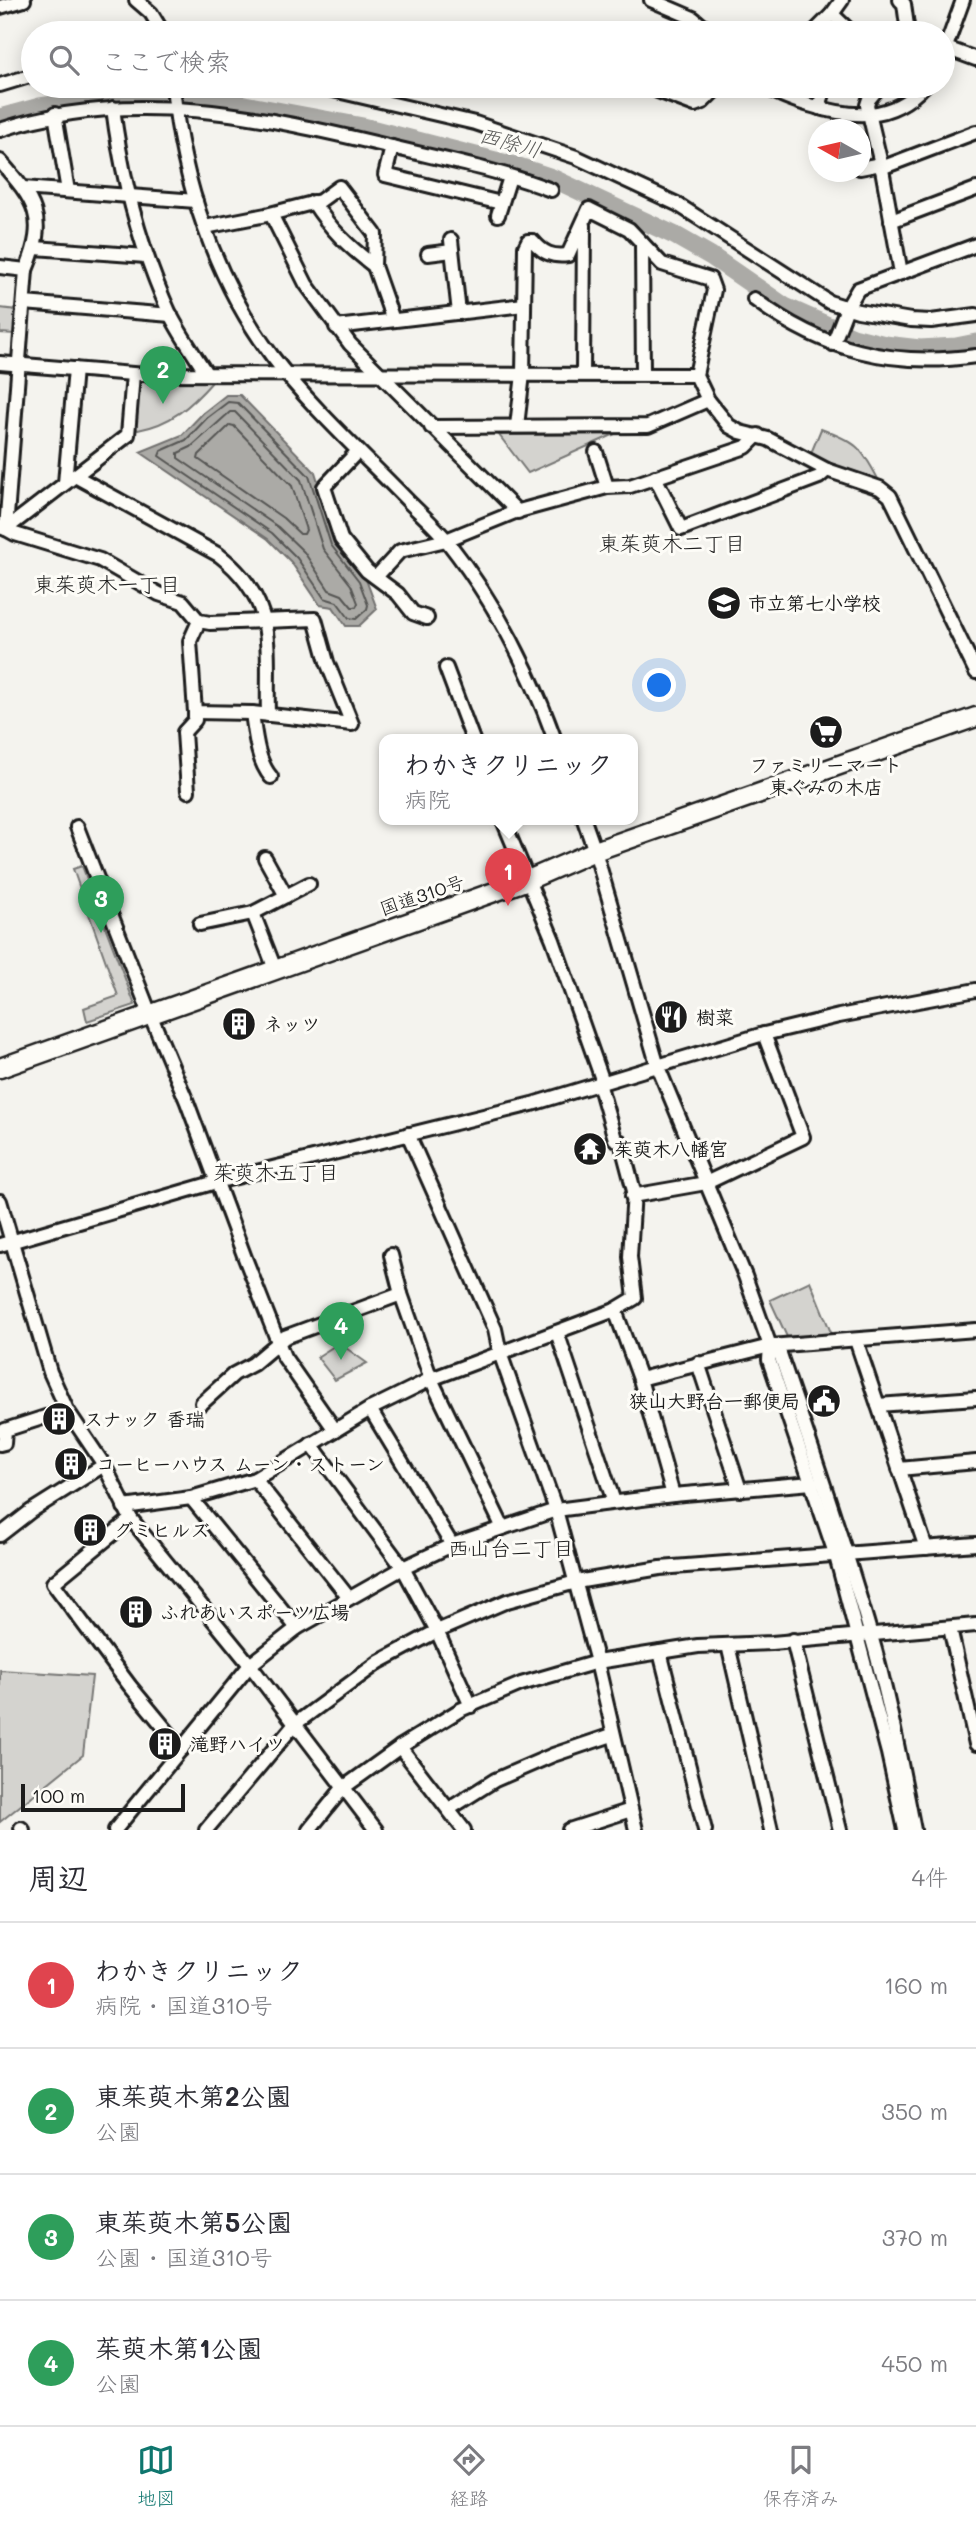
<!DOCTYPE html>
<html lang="ja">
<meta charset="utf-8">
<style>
:root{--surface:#fff;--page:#f2f2f3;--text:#2b2b33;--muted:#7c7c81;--line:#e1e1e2;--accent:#0f766e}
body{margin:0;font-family:Mali,"Klee One",sans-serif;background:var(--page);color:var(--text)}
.compass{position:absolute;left:808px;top:119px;width:63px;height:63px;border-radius:50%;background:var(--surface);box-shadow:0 4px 18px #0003;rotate:278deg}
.scale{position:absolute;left:21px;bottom:18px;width:164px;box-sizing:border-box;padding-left:7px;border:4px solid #1c1c1c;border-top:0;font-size:19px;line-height:24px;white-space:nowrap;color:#1c1c1c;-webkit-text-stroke:5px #fdfcf7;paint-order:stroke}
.you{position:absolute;left:660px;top:686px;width:24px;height:24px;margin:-18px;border:5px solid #fff;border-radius:50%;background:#1a73e8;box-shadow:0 0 0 10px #1a73e833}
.badge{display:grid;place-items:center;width:46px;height:46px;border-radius:50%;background:var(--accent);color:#fff;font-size:23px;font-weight:700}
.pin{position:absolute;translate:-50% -58px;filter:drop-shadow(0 2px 4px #0008)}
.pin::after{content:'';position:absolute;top:37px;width:24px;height:21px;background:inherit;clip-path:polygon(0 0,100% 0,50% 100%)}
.popup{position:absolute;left:379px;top:734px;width:259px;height:91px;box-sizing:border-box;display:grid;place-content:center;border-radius:14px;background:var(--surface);filter:drop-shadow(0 2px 5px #0005);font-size:23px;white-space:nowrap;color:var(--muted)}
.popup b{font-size:26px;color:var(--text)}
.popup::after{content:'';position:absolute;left:50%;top:100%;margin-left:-14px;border:14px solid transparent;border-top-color:var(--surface)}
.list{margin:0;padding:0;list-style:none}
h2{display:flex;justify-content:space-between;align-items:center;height:91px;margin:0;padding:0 28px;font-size:30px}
h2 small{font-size:23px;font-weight:400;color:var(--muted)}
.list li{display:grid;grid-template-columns:46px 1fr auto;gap:21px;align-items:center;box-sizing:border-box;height:126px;padding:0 28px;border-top:2px solid var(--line)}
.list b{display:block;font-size:26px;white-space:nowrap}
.list p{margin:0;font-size:23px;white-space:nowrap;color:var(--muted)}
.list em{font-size:23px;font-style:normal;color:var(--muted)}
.icon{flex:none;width:38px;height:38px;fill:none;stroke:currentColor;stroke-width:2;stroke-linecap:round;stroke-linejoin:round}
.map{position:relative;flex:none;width:976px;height:1830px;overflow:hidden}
.search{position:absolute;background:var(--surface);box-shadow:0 4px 18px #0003;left:21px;right:21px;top:21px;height:77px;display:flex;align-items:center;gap:18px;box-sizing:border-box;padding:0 24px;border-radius:38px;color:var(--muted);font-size:26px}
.sheet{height:595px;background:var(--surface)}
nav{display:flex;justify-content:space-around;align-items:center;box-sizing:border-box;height:98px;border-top:2px solid var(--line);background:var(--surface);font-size:19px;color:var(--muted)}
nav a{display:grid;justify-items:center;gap:4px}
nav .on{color:var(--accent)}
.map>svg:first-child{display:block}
.green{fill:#d4d3cf;stroke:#787876;stroke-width:2}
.water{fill:#abaaa6;stroke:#72716f;stroke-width:2}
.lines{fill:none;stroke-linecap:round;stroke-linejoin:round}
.shore{stroke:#555553;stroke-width:2}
.river{stroke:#abaaa6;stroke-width:19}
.minor-casing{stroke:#1c1c1c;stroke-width:18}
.highway-casing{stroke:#1c1c1c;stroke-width:23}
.minor{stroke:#fdfcf7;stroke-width:12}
.highway{stroke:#fdfcf7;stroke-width:18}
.labels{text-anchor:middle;stroke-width:6;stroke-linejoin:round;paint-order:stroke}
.poi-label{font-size:19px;font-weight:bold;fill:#1c1c1c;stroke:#fdfcf7;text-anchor:start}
.street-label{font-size:19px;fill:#1c1c1c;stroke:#fdfcf7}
.water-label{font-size:21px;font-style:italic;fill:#5c5c5a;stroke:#fdfcf7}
.neighbourhood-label{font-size:21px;fill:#1c1c1c;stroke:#fdfcf7}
</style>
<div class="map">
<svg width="976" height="1830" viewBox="0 0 976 1830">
<rect width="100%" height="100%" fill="#f4f3ee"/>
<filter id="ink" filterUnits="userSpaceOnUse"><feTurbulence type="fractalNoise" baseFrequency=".0143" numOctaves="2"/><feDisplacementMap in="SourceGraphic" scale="14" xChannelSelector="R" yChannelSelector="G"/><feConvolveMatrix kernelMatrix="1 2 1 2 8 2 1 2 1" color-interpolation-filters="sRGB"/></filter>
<g filter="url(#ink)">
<g class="green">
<path d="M0 308 17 310 15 334 0 333Z"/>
<path d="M142 379 213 381C191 406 171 424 138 430L133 426 136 383Z"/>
<path d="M821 429C856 442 861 446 878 479L831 464 811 453Z"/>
<path d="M615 434 528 473 499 435Z"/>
<path d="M82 866 135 1005 87 1021 84 1008 118 996 73 869Z"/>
<path d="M810 1281 832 1335 787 1337 770 1300Z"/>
<path d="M339 1343 367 1363 335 1380 317 1357Z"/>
<path d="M0 1670 92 1676 83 1755 0 1822Z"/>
</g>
<path class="water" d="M226 395H240L315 472 337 542 365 577 377 609 359 626H346L333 607 320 605 291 562 268 539 140 452 182 435 203 413Z"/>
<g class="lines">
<g class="shore">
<path d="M228 402 238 403 309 476 331 545 359 581 368 605 367 609 356 619 349 618 337 602 324 598 297 558 272 533 159 456 161 451 186 440 207 418Z"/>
<path d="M230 412H235L301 480 323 549 351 585 358 603 356 607H352L342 595 329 590 304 552 278 527 178 458V453L191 447Z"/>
<path d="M230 425 234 426 292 486 306 530 304 534H300L283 518 198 459 199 455Z"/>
</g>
<path class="river" d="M0 118 40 107 136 93 190 95 363 127 519 167 552 178 676 236 711 256 785 307 853 337 885 345 920 349 956 347 976 343"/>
<g class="minor-casing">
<g id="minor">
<path d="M136 0 151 13 163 33"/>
<path d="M651 0 693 18 711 33"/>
<path d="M900 0 904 4 908 33"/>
<path d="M0 7 24 0"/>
<path d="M832 14 852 33"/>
<path d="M813 33 832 14 842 0"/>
<path d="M946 48 976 59"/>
<path d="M943 55 963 0"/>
<path d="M0 85 33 75"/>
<path d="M173 86C182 180 215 280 272 356 313 410 364 455 410 503 422 515 436 527 447 541 495 602 529 667 555 740"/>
<path d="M316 86 475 123 576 157 677 204 829 302 858 311 911 320 931 321 976 315"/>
<path d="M652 86 658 91 695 105 703 102 719 86"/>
<path d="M765 86C778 95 793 100 809 105 852 118 891 122 924 86"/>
<path d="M113 108C122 179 140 248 170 314 180 334 194 354 206 373"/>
<path d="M819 108 825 86"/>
<path d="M55 114 68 191"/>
<path d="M0 130C130 86 263 116 392 147 445 160 500 170 551 190"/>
<path d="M392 147 385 175 501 203"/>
<path d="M0 161C35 201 48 217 26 270L6 529 15 534 100 560 159 594 183 602 199 621 210 623 315 619 327 662 352 724 252 713 195 712 190 641 199 621"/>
<path d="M860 168 881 164"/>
<path d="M881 168 976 132"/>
<path d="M23 188 196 201"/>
<path d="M313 202C331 230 348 246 374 266"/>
<path d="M271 214 306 284 350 344 518 512"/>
<path d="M498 215 510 177"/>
<path d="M891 221 976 189"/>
<path d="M205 227 266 215 320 201 339 187 375 234 374 266 393 320"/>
<path d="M451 240 459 313"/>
<path d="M642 243 643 374"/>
<path d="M35 248 146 256"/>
<path d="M428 254 452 251"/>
<path d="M0 267 26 270"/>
<path d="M901 273 976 245"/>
<path d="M754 299C822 350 892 368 976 356"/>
<path d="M24 303 171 315"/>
<path d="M336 327 524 305"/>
<path d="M833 344 847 308 858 289 901 273 881 164 867 105 869 99 880 86"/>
<path d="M0 363 133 374 696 375"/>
<path d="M583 374 584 225"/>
<path d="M517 426 523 374 525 247 528 241H533C543 253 552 257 568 255L589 209 629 229 662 264 710 279 714 290 696 375 708 400 729 426 740 432 768 439 827 470 880 488 890 496 976 672"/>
<path d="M431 427 648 426 708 400"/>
<path d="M358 451 324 487 341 539 367 571 398 594 413 613 427 618"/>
<path d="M596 452 607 487"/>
<path d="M75 476 219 555C279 602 266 647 268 715"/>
<path d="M655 477 681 529 819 477 827 470"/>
<path d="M65 483 75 369"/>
<path d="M0 527 6 529 128 435 133 374"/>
<path d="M376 577 400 551 446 540 515 512 607 487 630 486 746 447 758 435"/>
<path d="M446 668 473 740"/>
<path d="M252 713C255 733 257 761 271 777"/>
<path d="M188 791 184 732 195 720V712"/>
<path d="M503 820 553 940 603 1082"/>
<path d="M584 820 595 851 658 1067 745 1276 770 1346 769 1360 836 1556 888 1753 905 1830"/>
<path d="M77 827 150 1014 187 1102 245 1258 284 1357 335 1430"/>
<path d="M265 858 286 896"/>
<path d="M253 913 275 969"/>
<path d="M200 924 253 913 309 884"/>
<path d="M599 1083 615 1139 621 1142 634 1191 630 1257 635 1298 615 1310"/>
<path d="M408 1134 495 1329 500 1353 556 1510 597 1662 698 1646 772 1643 976 1625"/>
<path d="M632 1196 706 1183 803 1137 764 1034"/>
<path d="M0 1201 50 1372 67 1410 104 1465 131 1519 250 1665 376 1830"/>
<path d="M0 1245 216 1182 532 1104 760 1035 839 1016 976 990"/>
<path d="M391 1255 401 1294 431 1379 503 1528"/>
<path d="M557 1332 614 1502"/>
<path d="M856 1340 926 1548"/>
<path d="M770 1346 780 1354C811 1446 843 1538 870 1632 889 1697 901 1764 914 1830"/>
<path d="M698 1363 740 1490"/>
<path d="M640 1379 673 1495"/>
<path d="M202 1403 234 1374 253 1364 285 1337 401 1294"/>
<path d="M878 1405 976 1398"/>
<path d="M370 1409 452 1545"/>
<path d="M0 1444 4 1443 5 1430 67 1410"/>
<path d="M311 1444 403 1568 437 1631 471 1706"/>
<path d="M899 1469 976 1462"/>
<path d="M255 1479 349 1598"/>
<path d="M191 1498 297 1628"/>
<path d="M124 1507 191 1498 255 1479 370 1409 431 1379 615 1310 640 1379 770 1346 976 1330"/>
<path d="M131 1519 53 1583 130 1686 182 1749"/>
<path d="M0 1535 31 1511 104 1465"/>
<path d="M950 1628 976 1744"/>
<path d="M793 1640 840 1830"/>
<path d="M728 1645 771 1830"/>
<path d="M660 1652 705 1830"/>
<path d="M400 1747 464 1830"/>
<path d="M449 1809 495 1780 553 1755 612 1735"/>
<path d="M21 1828 23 1830"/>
<path d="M115 1830 250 1665 297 1628 403 1568 452 1545 556 1510 673 1495 812 1483"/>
<path d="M206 1830 295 1724 379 1662 437 1631 507 1601 576 1582 660 1568 976 1544"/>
<path d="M309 1830 343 1788 400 1747 460 1710 521 1684 597 1662 636 1830"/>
<path d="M569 1830 631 1810"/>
</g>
</g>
<g class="highway-casing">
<path id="highway" d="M0 1068 528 880 595 851 976 717"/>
</g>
<use href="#minor" class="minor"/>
<use href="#highway" class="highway"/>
</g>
</g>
<defs>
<g id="school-disc" transform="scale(1.75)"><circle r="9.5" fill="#1c1c1c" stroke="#fdfcf7"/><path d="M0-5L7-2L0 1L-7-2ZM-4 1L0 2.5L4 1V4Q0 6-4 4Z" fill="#fff"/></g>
<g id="supermarket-disc" transform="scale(1.75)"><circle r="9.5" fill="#1c1c1c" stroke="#fdfcf7"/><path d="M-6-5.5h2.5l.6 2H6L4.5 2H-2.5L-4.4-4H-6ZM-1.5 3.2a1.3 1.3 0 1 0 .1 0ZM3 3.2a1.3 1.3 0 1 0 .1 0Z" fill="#fff"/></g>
<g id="restaurant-disc" transform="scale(1.75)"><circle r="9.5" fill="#1c1c1c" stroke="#fdfcf7"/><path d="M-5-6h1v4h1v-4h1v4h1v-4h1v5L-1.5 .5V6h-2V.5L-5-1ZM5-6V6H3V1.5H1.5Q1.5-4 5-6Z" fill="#fff"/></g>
<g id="building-disc" transform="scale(1.75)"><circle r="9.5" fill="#1c1c1c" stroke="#fdfcf7"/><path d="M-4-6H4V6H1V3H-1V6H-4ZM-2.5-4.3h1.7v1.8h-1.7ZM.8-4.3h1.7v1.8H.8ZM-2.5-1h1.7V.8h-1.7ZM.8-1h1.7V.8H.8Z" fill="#fff"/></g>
<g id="temple-disc" transform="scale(1.75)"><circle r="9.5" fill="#1c1c1c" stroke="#fdfcf7"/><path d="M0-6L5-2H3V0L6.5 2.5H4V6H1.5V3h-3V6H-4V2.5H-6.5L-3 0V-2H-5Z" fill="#fff"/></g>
<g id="civic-disc" transform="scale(1.75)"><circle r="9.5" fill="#1c1c1c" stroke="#fdfcf7"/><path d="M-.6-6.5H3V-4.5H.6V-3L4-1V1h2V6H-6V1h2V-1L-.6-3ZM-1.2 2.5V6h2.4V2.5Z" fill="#fff"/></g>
</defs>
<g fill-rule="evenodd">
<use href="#school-disc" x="724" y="603"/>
<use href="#supermarket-disc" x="826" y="732"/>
<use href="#restaurant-disc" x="671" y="1017"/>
<use href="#building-disc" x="239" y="1024"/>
<use href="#temple-disc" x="590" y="1149"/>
<use href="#civic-disc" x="824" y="1401"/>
<use href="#building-disc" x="59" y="1419"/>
<use href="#building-disc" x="71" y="1464"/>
<use href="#building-disc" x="90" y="1530"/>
<use href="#building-disc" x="136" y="1612"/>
<use href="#building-disc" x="165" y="1744"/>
</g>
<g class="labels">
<g class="poi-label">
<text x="748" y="610">市立第七小学校</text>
<text x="826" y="772" text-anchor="middle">ファミリーマート<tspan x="826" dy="22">東ぐみの木店</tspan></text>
<text x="696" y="1024">樹菜</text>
<text x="264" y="1031">ネッツ</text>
<text x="614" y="1156">茱萸木八幡宮</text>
<text x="800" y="1408" text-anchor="end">狭山大野台一郵便局</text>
<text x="84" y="1426">スナック 香瑞</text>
<text x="96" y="1471">コーヒーハウス ムーン・ストーン</text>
<text x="114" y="1537">グミヒルズ</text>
<text x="160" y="1619">ふれあいスポーツ広場</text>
<text x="190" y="1751">滝野ハイツ</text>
</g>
<g class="street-label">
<text transform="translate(422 895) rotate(-19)" y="7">国道310号</text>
</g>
<g class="water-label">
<text transform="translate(510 143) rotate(15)" y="7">西除川</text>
</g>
<g class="neighbourhood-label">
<text x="672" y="551">東茱萸木二丁目</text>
<text x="107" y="592">東茱萸木一丁目</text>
<text x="276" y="1180">茱萸木五丁目</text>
<text x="511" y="1556">西山台二丁目</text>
</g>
</g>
</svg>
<svg class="compass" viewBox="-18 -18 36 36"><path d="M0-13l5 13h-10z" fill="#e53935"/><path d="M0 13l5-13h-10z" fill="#7c7c81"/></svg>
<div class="scale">100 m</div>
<div class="you"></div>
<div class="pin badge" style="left:508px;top:906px;background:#e0444e">1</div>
<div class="popup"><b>わかきクリニック</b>病院</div>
<div class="pin badge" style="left:163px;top:404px;background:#2e9e5b">2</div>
<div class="pin badge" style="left:101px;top:933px;background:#2e9e5b">3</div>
<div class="pin badge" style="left:341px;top:1360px;background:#2e9e5b">4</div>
<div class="search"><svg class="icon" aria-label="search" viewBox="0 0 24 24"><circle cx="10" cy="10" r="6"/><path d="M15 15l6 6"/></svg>ここで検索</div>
</div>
<section class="sheet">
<h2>周辺<small>4件</small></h2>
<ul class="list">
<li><span class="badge" style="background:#e0444e">1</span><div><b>わかきクリニック</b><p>病院 · 国道310号</p></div><em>160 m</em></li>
<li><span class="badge" style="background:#2e9e5b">2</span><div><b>東茱萸木第2公園</b><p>公園</p></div><em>350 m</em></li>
<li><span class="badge" style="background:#2e9e5b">3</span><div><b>東茱萸木第5公園</b><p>公園 · 国道310号</p></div><em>370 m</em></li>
<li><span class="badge" style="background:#2e9e5b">4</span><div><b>茱萸木第1公園</b><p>公園</p></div><em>450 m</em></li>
</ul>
</section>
<nav>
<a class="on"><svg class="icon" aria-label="map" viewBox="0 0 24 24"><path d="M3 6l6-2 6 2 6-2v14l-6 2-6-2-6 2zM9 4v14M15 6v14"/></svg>地図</a>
<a><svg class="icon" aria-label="directions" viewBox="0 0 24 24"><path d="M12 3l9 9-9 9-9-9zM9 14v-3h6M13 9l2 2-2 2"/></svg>経路</a>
<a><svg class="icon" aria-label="saved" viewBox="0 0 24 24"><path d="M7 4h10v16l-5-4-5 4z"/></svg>保存済み</a>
</nav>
